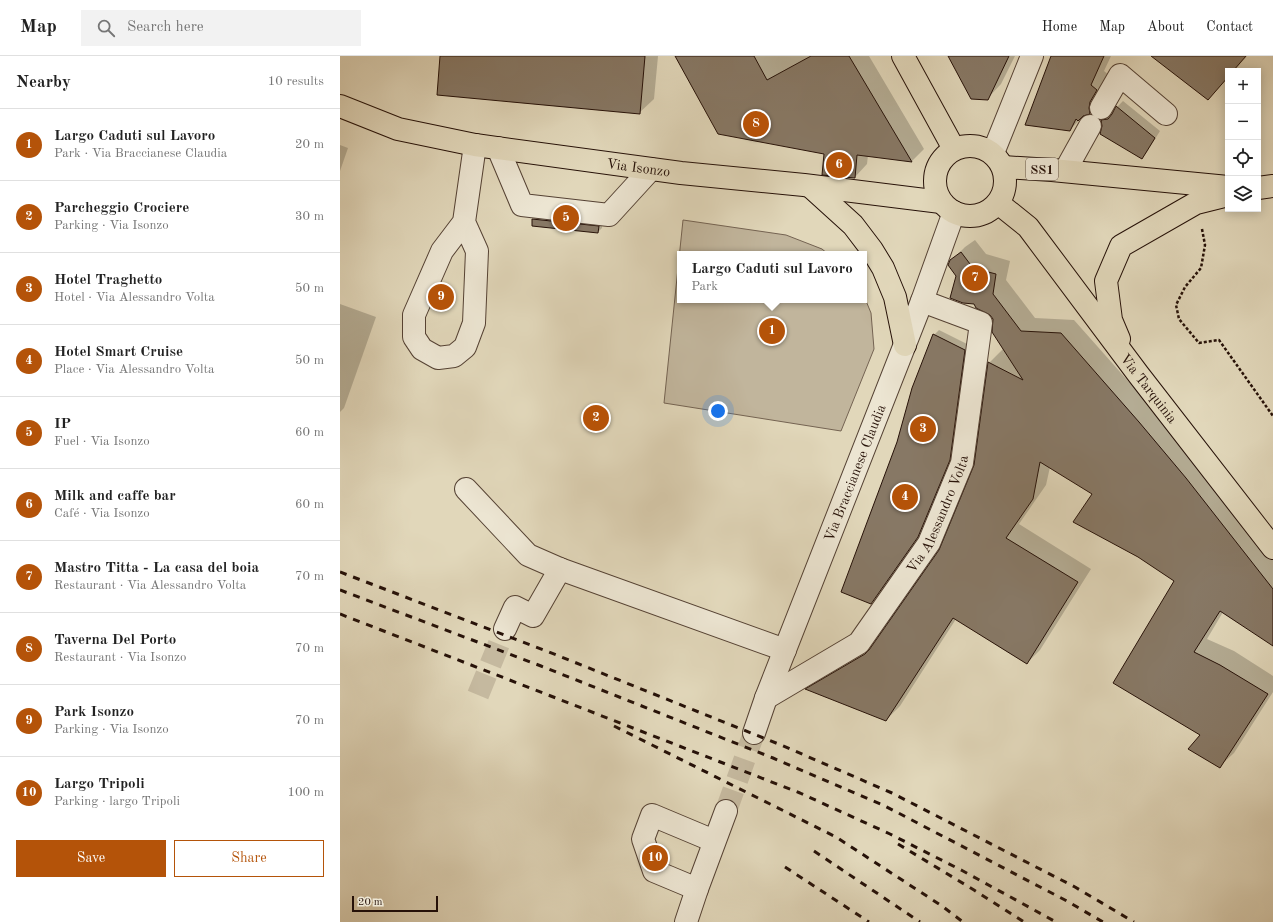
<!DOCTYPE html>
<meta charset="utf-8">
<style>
:root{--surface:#fff;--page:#f2f2f2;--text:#222;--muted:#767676;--line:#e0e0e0;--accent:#b45309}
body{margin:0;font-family:"Old Standard TT",serif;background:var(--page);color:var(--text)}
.controls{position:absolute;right:12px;top:12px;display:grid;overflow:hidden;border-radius:0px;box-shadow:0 2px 10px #0003}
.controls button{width:36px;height:36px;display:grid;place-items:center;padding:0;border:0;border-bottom:1px solid var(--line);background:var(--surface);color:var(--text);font:20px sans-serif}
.scale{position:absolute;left:12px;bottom:10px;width:86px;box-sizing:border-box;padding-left:4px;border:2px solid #261108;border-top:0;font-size:11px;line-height:14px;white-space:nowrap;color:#261108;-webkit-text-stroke:3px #ece5d2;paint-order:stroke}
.you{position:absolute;left:378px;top:355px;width:14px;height:14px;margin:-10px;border:3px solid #fff;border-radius:50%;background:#1a73e8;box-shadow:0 0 0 6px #1a73e833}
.badge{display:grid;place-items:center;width:26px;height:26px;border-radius:50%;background:var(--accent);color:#fff;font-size:13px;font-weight:700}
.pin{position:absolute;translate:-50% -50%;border:2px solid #fff;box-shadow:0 1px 4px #0006}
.popup{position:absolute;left:337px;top:195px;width:190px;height:52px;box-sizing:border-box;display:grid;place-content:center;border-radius:0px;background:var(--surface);filter:drop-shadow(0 1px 3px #0005);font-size:13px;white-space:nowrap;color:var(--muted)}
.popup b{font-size:15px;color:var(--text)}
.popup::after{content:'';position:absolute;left:50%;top:100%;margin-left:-8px;border:8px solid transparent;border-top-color:var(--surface)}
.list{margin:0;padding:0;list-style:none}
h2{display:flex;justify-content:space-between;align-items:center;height:52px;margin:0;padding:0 16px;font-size:17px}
h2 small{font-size:13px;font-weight:400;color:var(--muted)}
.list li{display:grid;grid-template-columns:26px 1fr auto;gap:12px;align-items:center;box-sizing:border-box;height:72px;padding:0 16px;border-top:1px solid var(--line)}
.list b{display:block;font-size:15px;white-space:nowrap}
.list p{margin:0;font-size:13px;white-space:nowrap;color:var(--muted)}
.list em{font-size:13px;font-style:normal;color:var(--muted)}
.actions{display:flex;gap:8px;padding:12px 16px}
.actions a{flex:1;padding:9px 0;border:1px solid var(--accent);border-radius:0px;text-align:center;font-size:14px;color:var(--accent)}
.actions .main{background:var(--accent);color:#fff}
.icon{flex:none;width:22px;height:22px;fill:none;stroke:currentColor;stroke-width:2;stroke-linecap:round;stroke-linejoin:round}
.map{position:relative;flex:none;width:933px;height:866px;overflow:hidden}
header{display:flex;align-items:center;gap:24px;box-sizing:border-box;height:56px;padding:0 20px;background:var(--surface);border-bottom:1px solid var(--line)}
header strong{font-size:19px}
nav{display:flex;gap:22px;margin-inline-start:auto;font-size:14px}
.search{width:280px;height:36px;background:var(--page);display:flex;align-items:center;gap:10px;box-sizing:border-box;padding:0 14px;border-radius:0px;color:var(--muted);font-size:15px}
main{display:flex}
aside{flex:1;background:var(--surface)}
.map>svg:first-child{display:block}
.green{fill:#c1b59c;stroke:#746352}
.shadow{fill:#0003}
.building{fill:#877865;stroke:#261108}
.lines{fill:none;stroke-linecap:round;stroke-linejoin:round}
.minor-tunnel{stroke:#c5b99f;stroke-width:22;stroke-dasharray:22 11;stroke-linecap:butt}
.minor-casing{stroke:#554234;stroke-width:24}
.major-casing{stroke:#261108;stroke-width:24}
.path{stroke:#261108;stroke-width:2.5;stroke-dasharray:3 2;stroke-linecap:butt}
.minor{stroke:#ece5d2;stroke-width:22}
.major{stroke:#e1d7ba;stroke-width:22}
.rail{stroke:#261108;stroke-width:3;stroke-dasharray:7 7;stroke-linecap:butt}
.labels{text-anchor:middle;stroke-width:3.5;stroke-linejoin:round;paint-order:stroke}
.shield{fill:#ece5d2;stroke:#615145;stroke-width:1}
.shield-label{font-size:13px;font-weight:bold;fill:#261108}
.street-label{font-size:14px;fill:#261108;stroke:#ece5d2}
</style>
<header>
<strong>Map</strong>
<div class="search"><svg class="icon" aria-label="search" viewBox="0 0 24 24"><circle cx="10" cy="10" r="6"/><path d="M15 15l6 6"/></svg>Search here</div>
<nav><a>Home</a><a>Map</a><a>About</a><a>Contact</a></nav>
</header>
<main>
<aside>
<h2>Nearby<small>10 results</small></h2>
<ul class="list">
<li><span class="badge">1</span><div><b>Largo Caduti sul Lavoro</b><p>Park · Via Braccianese Claudia</p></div><em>20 m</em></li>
<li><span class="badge">2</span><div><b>Parcheggio Crociere</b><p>Parking · Via Isonzo</p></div><em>30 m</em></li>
<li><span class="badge">3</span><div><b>Hotel Traghetto</b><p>Hotel · Via Alessandro Volta</p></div><em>50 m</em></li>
<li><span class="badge">4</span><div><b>Hotel Smart Cruise</b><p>Place · Via Alessandro Volta</p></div><em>50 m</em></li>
<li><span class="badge">5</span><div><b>IP</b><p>Fuel · Via Isonzo</p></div><em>60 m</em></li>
<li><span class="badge">6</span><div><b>Milk and caffe bar</b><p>Café · Via Isonzo</p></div><em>60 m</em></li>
<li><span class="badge">7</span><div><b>Mastro Titta - La casa del boia</b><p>Restaurant · Via Alessandro Volta</p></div><em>70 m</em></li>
<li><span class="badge">8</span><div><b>Taverna Del Porto</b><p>Restaurant · Via Isonzo</p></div><em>70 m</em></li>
<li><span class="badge">9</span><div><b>Park Isonzo</b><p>Parking · Via Isonzo</p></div><em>70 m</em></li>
<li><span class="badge">10</span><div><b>Largo Tripoli</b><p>Parking · largo Tripoli</p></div><em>100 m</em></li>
</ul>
<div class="actions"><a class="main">Save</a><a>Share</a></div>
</aside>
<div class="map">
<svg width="933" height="866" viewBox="0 0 933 866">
<rect width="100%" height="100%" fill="#e1d7ba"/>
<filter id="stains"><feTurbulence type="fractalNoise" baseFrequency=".005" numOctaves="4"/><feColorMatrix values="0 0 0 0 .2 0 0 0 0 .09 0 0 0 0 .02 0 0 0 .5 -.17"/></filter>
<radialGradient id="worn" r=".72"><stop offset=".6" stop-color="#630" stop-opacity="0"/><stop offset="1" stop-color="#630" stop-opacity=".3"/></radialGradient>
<path class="green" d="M343 164 446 179 482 193 488 198H340V244H524V240L531 257 534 293 501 375 324 347Z"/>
<g class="shadow">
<path d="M101 0H318L314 43 299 57Z"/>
<path d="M336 0H529L584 93 572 105 528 99 527 108 515 121 485 97Z"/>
<path d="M609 0H675L661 28 647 43Z"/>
<path d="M712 0H771L764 15 770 20 764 43 749 57 745 58 730 74Z"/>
<path d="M813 0H907L894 15H888V22L868 43Z"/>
<path d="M783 45 820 75 807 96 801 102 763 70 762 65 768 59 774 57 777 51Z"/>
<path d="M0 89 8 92 0 115Z"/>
<path d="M197 160 262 167V172L258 176 193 163Z"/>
<path d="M635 184 646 198 670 205 666 224 695 262 734 264 812 352 933 502V589L883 556 867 583 894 595 933 620V636L894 697 880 710 862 679 836 525 754 438 710 411 706 429 679 468 751 513 700 594 687 607 616 563 560 650 546 664 467 633 480 620 535 587 600 495 635 409 649 307 663 293 666 295 654 263 617 219 611 205 625 191Z"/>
<path d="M0 248 36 261 4 352 0 356Z"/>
<path d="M599 274 629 289 614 398 583 475 536 542 531 547 558 387 594 279Z"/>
</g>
<g class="building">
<path d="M100 0H305L300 58 97 39Z"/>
<path d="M335 0H414L427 24 471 0H509L572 106 517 99 515 122 482 119 484 98 378 78Z"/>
<path d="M608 0H669L648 44 631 43Z"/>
<path d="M711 0H764L751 29 757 34 750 46 749 52 750 58 743 60 738 65 736 63 730 75 685 69Z"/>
<path d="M811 0H906L893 15H888V21L868 44Z"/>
<path d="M776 50 815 82 802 103 760 78 762 70 761 64 768 63 772 58Z"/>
<path d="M192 163 259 170 258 177 192 170Z"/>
<path d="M621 196 633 212 656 218 653 238 681 275 721 277 799 366 846 422 933 533V590L880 555 854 596 880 609 928 638 880 712 848 693 860 679 773 627 834 525 798 501 733 466 752 438 700 406 693 443 666 482 738 526 687 608 613 562 546 665 465 633 525 598 529 594 599 494 634 409 648 306 683 324 652 276 653 263 650 259 636 252 634 248 623 247 610 242 616 220 608 209 610 204Z"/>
<path d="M593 278 625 294 610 404 578 481 531 548 501 536 557 386 572 332Z"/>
</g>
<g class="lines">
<g class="minor-tunnel">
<path d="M138 639 165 573"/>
<path d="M386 755 414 677"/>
</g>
<g class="minor-casing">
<g id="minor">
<path d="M761 52 780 19 826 58"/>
<path d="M158 92 182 149 269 159 311 113"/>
<path d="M653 97 692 0"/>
<path d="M725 115 750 70"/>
<path d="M124 166 137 195 134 267 125 291 114 300 98 302 82 293 74 281V259L102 195 124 166 135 89"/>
<path d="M126 433 188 499 220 513 445 594"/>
<path d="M165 573 175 551 193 560 220 513"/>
<path id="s1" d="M426 642 519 587 589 487 622 407 641 267 582 245"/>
<path id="s2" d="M414 677 426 642 582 245 614 156"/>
<path d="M357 833 314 815 303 783 312 759 374 785"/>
<path d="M346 866 357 833 386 755"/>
</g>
</g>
<g class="major-casing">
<g id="major">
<path d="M563 0 614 93"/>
<path id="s3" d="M0 50 58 73 135 89 341 117 464 129 601 146"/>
<circle cx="630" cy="125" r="35"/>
<path d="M663 111 712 114 888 131"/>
<path d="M470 130 513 169 532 194 543 212 555 241 565 289"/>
<path d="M918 132 933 130"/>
<path id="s4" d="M658 147 688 171 798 318 933 492"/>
<path d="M779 283 771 264 766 225 781 190 856 147 888 139"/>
</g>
</g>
<path class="path" d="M862 173 865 189 861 212 845 231 836 249 839 263 859 287 879 284 933 360"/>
<use href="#minor" class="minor"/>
<use href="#major" class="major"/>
<g class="rail">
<path d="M0 516 209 596 441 689 552 737 735 831 794 866"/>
<path d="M0 534 201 610 433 702 543 749 725 844 763 866"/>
<path d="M0 558 460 737 550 778 623 815 716 866"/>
<path d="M274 670 496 781 602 850 623 866"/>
<path d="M558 788 634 834 684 866"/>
<path d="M474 795 580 866"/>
<path d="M445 811 529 866"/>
</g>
</g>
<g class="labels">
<rect class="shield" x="686" y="102" width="32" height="22" rx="3"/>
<g class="shield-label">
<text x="702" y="118">SS1</text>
</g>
<g class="street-label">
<text dy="5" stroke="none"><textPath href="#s3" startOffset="306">Via Isonzo</textPath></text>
<text dy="5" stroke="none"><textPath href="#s4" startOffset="240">Via Tarquinia</textPath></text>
<text dy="5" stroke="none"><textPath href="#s2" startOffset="279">Via Braccianese Claudia</textPath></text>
<text dy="5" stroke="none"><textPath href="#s1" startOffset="260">Via Alessandro Volta</textPath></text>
</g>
</g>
<rect width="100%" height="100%" filter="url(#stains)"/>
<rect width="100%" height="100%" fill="url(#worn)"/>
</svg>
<div class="controls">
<button>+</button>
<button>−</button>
<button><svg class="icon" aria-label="locate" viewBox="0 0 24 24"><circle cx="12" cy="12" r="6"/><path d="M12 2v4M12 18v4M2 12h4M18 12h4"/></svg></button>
<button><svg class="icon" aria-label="layers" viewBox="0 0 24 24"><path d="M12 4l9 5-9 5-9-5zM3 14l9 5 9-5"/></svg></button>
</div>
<div class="scale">20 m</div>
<div class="you"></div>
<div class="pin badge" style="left:432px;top:275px">1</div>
<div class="popup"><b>Largo Caduti sul Lavoro</b>Park</div>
<div class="pin badge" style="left:256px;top:362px">2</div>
<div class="pin badge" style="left:583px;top:373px">3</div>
<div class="pin badge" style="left:565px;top:441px">4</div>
<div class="pin badge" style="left:226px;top:162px">5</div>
<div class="pin badge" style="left:499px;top:109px">6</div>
<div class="pin badge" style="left:635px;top:222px">7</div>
<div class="pin badge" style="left:416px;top:68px">8</div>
<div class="pin badge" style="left:101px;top:241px">9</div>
<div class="pin badge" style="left:315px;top:802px">10</div>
</div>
</main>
